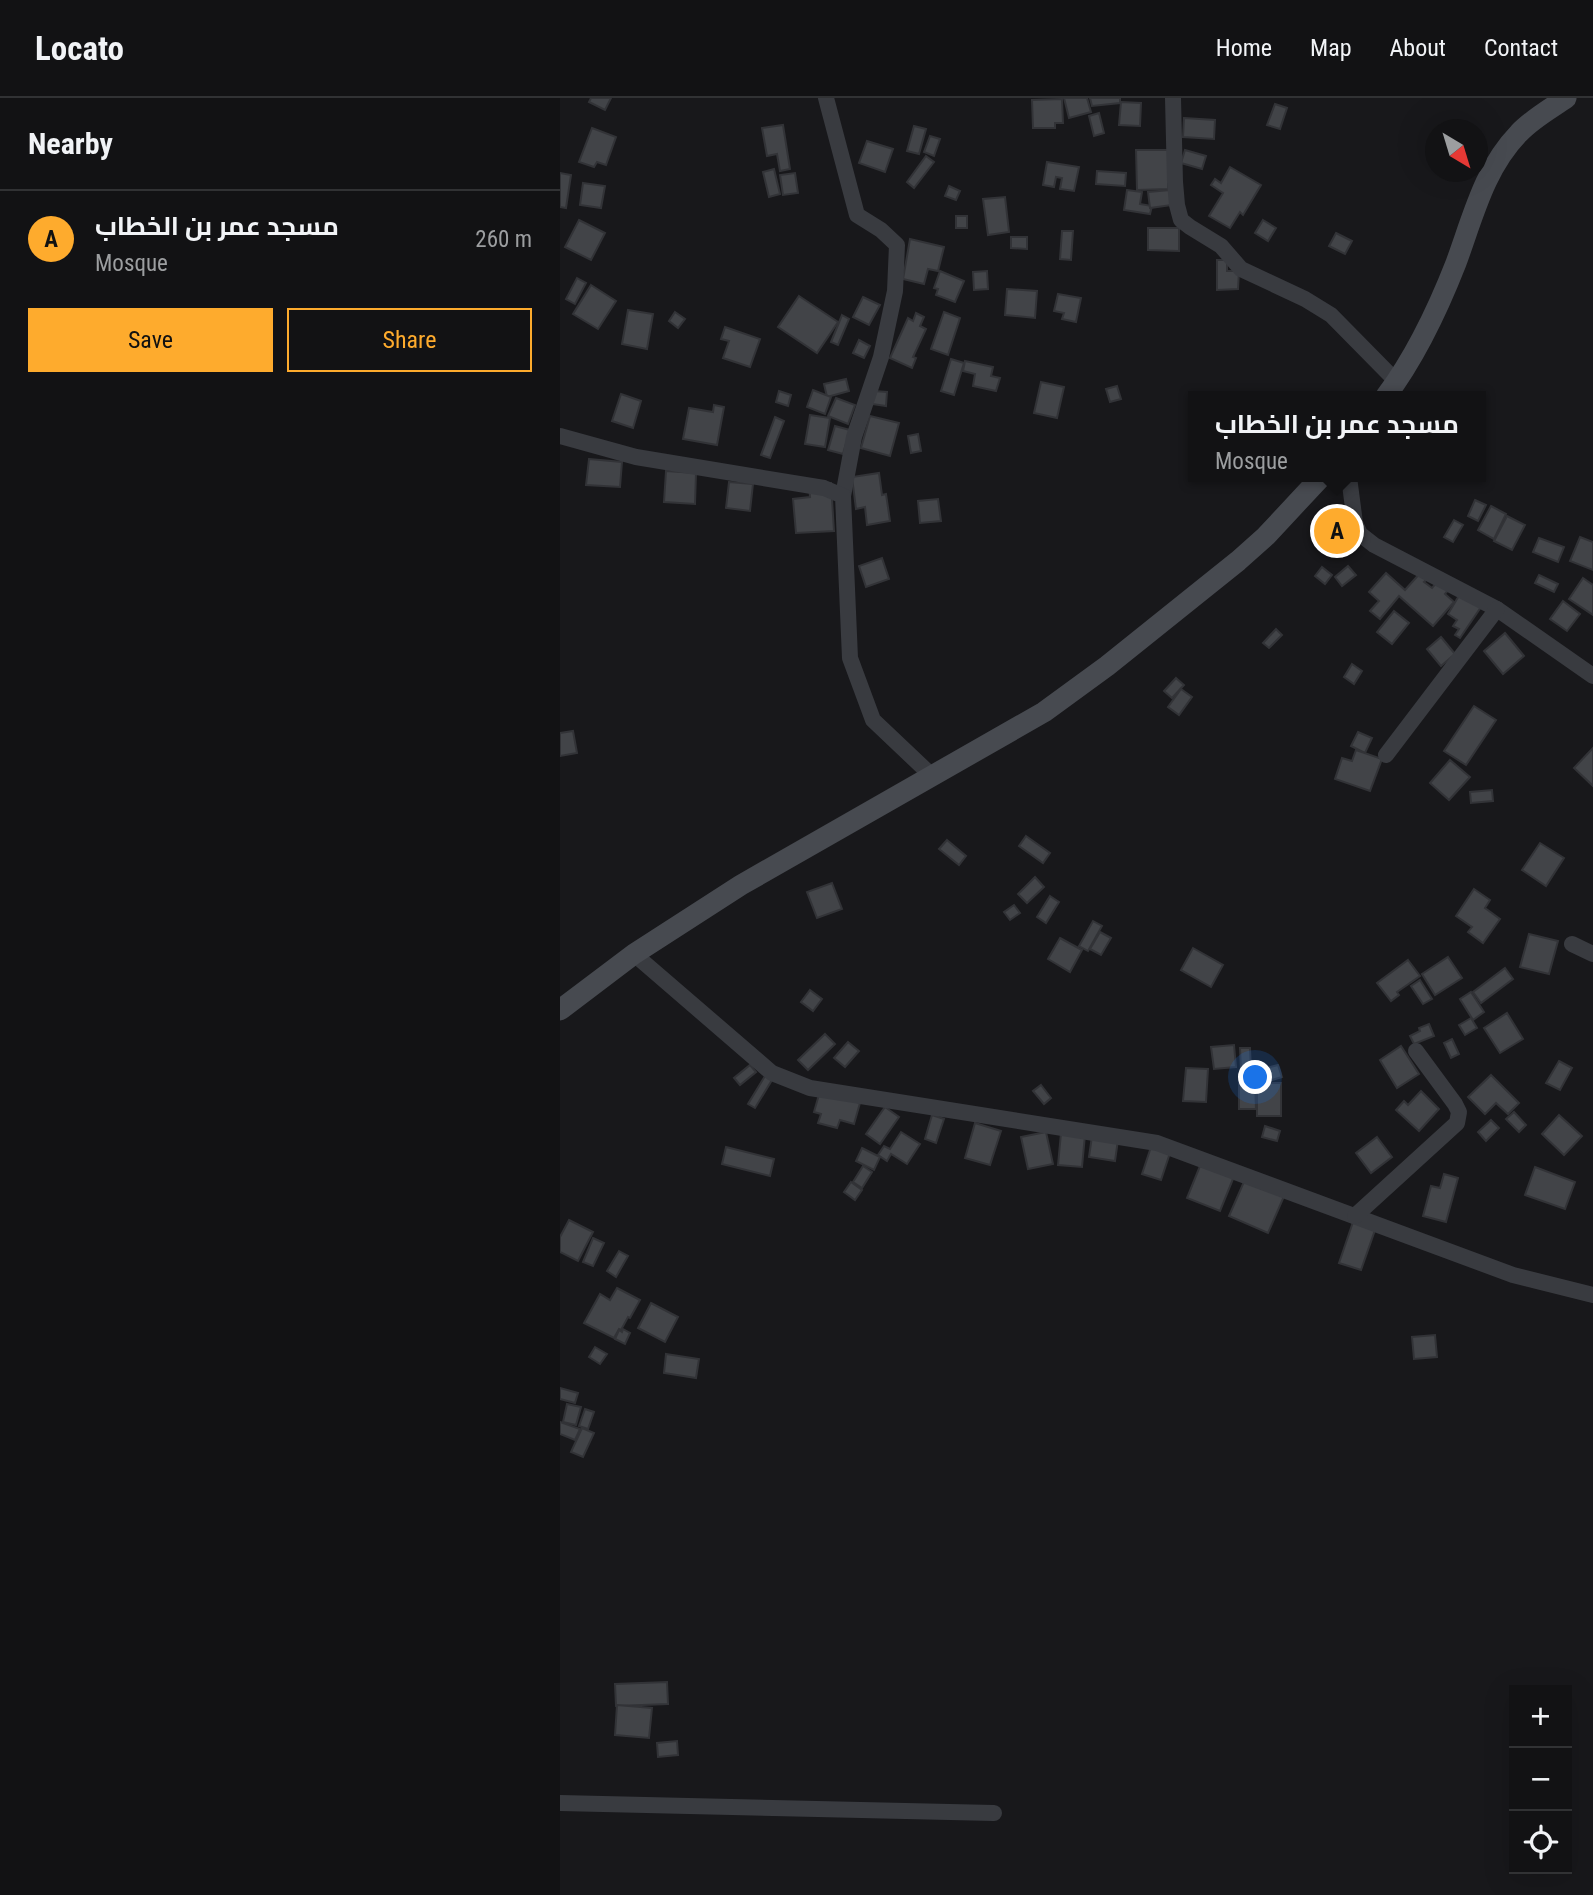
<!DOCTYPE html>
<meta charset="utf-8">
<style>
:root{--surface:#121214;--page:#1b1b1d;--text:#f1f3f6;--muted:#9c9ea0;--line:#313234;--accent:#feab2d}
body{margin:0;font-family:"Roboto Condensed",Cairo,sans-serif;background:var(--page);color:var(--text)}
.controls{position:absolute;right:21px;bottom:21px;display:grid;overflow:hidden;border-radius:0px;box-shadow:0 7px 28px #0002}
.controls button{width:63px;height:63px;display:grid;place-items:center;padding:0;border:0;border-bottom:2px solid var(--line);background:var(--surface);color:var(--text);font:35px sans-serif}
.compass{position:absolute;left:865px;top:21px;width:63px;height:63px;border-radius:50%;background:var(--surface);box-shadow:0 7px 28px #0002;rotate:142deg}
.you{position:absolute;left:696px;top:980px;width:24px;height:24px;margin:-18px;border:5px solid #fff;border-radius:50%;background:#1a73e8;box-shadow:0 0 0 10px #1a73e833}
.badge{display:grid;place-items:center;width:46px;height:46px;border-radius:50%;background:var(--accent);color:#111;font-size:23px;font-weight:700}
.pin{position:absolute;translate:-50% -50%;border:4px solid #fff;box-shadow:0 2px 7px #0006}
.popup{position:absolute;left:628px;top:293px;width:298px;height:91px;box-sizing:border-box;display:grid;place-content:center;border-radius:0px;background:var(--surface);filter:drop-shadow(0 2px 5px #0005);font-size:23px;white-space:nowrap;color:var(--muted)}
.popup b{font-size:26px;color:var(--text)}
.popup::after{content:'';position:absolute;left:50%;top:100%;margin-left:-14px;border:14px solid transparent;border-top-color:var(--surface)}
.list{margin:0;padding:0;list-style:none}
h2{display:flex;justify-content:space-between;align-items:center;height:91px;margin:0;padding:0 28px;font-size:30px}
h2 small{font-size:23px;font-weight:400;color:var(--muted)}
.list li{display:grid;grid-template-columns:46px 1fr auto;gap:21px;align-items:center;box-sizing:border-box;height:98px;padding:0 28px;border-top:2px solid var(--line)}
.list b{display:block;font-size:26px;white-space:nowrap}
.list p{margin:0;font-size:23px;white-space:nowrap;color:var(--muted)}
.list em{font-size:23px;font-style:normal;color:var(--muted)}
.actions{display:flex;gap:14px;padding:21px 28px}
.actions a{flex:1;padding:16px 0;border:2px solid var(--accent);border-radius:0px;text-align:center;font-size:24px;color:var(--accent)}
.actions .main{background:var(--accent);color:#111}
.icon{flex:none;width:38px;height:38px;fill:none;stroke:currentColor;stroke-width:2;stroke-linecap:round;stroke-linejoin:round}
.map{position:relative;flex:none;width:1033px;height:1797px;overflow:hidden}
header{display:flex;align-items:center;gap:42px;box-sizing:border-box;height:98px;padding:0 35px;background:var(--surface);border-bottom:2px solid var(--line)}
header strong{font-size:33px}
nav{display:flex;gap:38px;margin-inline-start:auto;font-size:24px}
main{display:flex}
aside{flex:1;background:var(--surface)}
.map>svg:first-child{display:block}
.building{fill:#424448;stroke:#323337;stroke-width:2}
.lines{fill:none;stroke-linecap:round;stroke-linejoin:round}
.minor{stroke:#393b40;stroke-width:16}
.secondary{stroke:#474a50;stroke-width:21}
</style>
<header>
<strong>Locato</strong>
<nav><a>Home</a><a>Map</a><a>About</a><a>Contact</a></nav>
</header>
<main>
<aside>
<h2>Nearby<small></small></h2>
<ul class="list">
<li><span class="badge">A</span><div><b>مسجد عمر بن الخطاب</b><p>Mosque</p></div><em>260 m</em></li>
</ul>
<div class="actions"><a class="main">Save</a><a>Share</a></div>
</aside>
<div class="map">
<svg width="1033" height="1797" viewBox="0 0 1033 1797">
<rect width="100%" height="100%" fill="#18181b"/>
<g class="building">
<path d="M31 0H51L45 12 29 4Z"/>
<path d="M504 0H527L531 14 509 20Z"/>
<path d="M530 0H560V5L532 8Z"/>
<path d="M502 1 503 25H495V30H473L472 2Z"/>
<path d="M561 4 581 5 580 28 559 27Z"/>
<path d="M715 6 727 10 720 31 707 27Z"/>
<path d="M539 15 544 35 534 38 529 18Z"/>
<path d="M624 20 655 22 654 41 623 39Z"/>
<path d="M223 27 230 71 220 73 217 56 207 58 202 30Z"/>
<path d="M354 28 366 31 359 56 347 53Z"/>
<path d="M32 30 56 39 46 67 37 64 34 69 19 64Z"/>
<path d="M370 38 380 41 374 58 364 54Z"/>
<path d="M307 43 333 51 325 74 299 65Z"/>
<path d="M576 52H608V91L577 92Z"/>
<path d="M625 52 646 58 642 71 621 65Z"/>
<path d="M366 58 374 64 354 90 347 84Z"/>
<path d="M487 64 519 69 514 93 500 91 502 80 496 79 494 89 483 87Z"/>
<path d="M670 69 701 87 683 117 680 114 670 130 649 118 663 95 651 87 655 81 661 85Z"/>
<path d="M214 71 220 96 209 99 203 74Z"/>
<path d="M537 73 566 75 565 88 536 86Z"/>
<path d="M0 75 11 77 6 110 0 109Z"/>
<path d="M235 75 238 95 223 97 220 77Z"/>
<path d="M23 85 45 88 41 110 20 107Z"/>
<path d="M389 88 400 93 396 102 385 98Z"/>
<path d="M567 92 582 94 580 106 592 108 590 116 564 112Z"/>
<path d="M610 92 612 107 590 110 588 94Z"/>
<path d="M445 99 449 134 428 137 423 101Z"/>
<rect x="396" y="118" width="11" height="12"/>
<path d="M19 122 45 135 31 162 5 149Z"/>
<path d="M703 122 716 130 708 143 695 135Z"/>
<path d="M588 130H619V153L588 152Z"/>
<path d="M502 133H513L511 162 500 161Z"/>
<path d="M776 135 792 143 785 156 769 148Z"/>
<path d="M451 139H467V151L451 150Z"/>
<path d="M350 141 384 149 378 173 368 171 364 186 343 181Z"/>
<path d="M657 162H667V173H679L678 191 657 192Z"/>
<path d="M380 173 404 183 395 204 376 197 378 191 374 190Z"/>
<path d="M427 173 428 191 414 192 413 174Z"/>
<path d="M17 180 26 185 15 206 6 201Z"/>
<path d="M31 187 56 203 38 231 13 216Z"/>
<path d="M447 191 477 193 475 220 445 217Z"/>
<path d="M498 196 521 200 516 224 502 221 504 215 494 213Z"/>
<path d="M239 198 278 224 257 255 218 229Z"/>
<path d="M303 199 320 207 309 227 293 219Z"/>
<path d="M68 212 93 216 87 251 62 246Z"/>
<path d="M115 214 125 221 118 230 109 223Z"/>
<path d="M384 214 400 220 388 257 371 251Z"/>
<path d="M356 215 364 219 360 228 366 231 353 259 356 260 352 270 330 260 348 220 353 223Z"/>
<path d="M282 217 289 221 278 247 271 244Z"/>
<path d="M165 229 200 241 190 269 163 260 169 243 161 241Z"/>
<path d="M299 242 310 248 304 260 293 255Z"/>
<path d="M391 261 404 265 394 297 381 293Z"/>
<path d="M405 263 433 269 431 278 440 280 436 293 413 288 415 276 403 273Z"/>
<path d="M286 281 289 293 267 299 264 286Z"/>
<path d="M481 284 504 289 497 320 474 315Z"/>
<path d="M557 288 561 301 550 304 546 291Z"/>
<path d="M253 292 271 299 265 316 247 309Z"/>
<path d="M219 293 231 297 228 308 216 304Z"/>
<path d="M314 293 327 294 326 308 312 306Z"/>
<path d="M61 296 81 303 73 330 52 323Z"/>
<path d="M276 300 295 307 288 326 268 318Z"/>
<path d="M154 307 164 309 157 347 123 341 129 310 153 314Z"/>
<path d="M250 317 270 320 265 349 245 346Z"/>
<path d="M310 318 339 325 330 358 301 350Z"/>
<path d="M215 319 224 323 210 360 201 357Z"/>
<path d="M275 328 290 332 283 356 268 352Z"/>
<path d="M358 336 361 353 351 355 348 338Z"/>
<path d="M29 361 62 364 60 389 26 387Z"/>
<path d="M106 373 136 375 135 406 104 404Z"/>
<path d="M319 375 322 397 326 396 330 423 307 427 305 409 296 411 292 379Z"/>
<path d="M169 384 193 386 190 413 166 410Z"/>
<path d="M271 385 274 433 236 435 233 401 250 399 249 387Z"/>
<path d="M378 401 381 423 360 425 358 403Z"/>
<path d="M915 402 926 407 918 423 908 418Z"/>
<path d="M931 408 946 416 934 441 918 432Z"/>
<path d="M947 418 965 427 952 452 934 443Z"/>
<path d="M894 422 903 427 893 444 884 439Z"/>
<path d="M1020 439 1033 444V472L1010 463Z"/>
<path d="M979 440 1004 449 998 464 973 454Z"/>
<path d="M322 460 329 481 306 489 299 468Z"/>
<path d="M788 468 796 477 782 488 775 479Z"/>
<path d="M762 469 772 477 765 486 755 478Z"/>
<path d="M862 473 869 479 864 484 872 490 879 482 889 491 885 496 894 504 873 528 839 498 820 521 810 513 819 503 809 494 826 475 845 492Z"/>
<path d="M979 477 998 486 994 494 975 485Z"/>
<path d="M1023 480 1033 487V517L1009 501Z"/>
<path d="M900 496 921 509 900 540 895 537 899 531 893 528 897 522 888 516Z"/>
<path d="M1003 503 1020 516 1007 533 990 521Z"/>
<path d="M834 513 849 525 832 546 817 534Z"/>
<path d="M716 531 722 537 709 550 703 545Z"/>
<path d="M945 535 964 558 943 576 924 553Z"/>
<path d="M881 539 895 556 881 568 867 551Z"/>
<path d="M792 566 802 573 794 586 784 579Z"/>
<path d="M616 580 624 587 612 600 604 593Z"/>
<path d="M621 591 632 599 619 617 608 609Z"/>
<path d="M914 608 936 622 906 667 884 653Z"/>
<path d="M13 633 17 655 0 658V635Z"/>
<path d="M798 634 812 640 805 655 791 648Z"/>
<path d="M1033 650V688L1014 670Z"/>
<path d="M796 652 822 661 810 693 775 681 782 660 792 663Z"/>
<path d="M890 662 910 679 889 702 870 685Z"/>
<path d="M932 692 933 703 911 705 910 694Z"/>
<path d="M466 738 490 755 483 765 459 748Z"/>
<path d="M387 742 406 758 399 767 379 751Z"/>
<path d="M980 745 1004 760 986 788 962 772Z"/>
<path d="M475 779 484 789 467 805 458 796Z"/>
<path d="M272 785 282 811 257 820 247 794Z"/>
<path d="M914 791 930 802 925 810 940 821 923 845 908 834 912 829 896 818Z"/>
<path d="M490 798 499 804 486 825 477 819Z"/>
<path d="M454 807 460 815 450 822 444 814Z"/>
<path d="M533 823 542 828 528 853 519 848Z"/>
<path d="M540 834 551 840 541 857 530 851Z"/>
<path d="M969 836 998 843 989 876 960 869Z"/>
<path d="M500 840 522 852 510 874 488 861Z"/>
<path d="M633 850 663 867 651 889 621 872Z"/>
<path d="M888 859 902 880 875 897 862 876Z"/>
<path d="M848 862 860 878 837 894 839 897 831 903 817 885Z"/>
<path d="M945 870 953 881 921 905 913 894Z"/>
<path d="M860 882 872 901 863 906 851 888Z"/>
<path d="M250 892 262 901 253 913 241 904Z"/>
<path d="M911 894 924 914 913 922 900 901Z"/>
<path d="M947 915 963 941 940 955 924 930Z"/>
<path d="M911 920 917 930 905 937 899 927Z"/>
<path d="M869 926 874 938 854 946 850 938 860 933 859 930Z"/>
<path d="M265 936 275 946 248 972 238 962Z"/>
<path d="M892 941 899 956 891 960 884 945Z"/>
<path d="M288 944 299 953 285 969 274 960Z"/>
<path d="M674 947 676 969 654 971 651 949Z"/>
<path d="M841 948 859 976 837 990 820 962Z"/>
<path d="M680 950H690L691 973H681Z"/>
<path d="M999 963 1012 970 1000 992 986 985Z"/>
<path d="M190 967 196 974 180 987 174 980Z"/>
<path d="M718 967 722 979 702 985 698 972Z"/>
<path d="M626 970 648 971 646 1004 623 1003Z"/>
<path d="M931 977 959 1005 948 1016 936 1005 925 1016 908 999Z"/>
<path d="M205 978 212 982 195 1010 188 1006Z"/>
<path d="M695 981 696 1011H679V982Z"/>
<rect x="697" y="985" width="24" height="33"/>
<path d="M481 987 491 1000 484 1006 473 993Z"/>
<path d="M260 993 300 1005 294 1026 280 1022 277 1030 258 1025 261 1016 254 1014Z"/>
<path d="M861 993 879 1011 859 1033 836 1012 844 1003 848 1007Z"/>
<path d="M325 1009 339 1019 320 1046 306 1036Z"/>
<path d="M954 1014 966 1027 959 1034 946 1021Z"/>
<path d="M372 1017 384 1021 376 1045 365 1041Z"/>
<path d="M999 1017 1022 1038 1004 1057 982 1036Z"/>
<path d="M931 1022 939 1030 926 1043 918 1034Z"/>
<path d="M415 1025 441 1033 430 1067 405 1060Z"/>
<path d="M705 1028 720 1033 717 1043 702 1039Z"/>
<path d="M341 1034 360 1046 347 1066 331 1056 327 1063 318 1057 324 1048 330 1051Z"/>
<path d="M486 1034 493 1066 468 1071 461 1039Z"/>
<path d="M501 1035 525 1037 522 1069 498 1067Z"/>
<path d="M532 1038 558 1042 555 1063 529 1059Z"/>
<path d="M817 1039 832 1059 811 1075 796 1055Z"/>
<path d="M592 1046 611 1052 601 1082 582 1076Z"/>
<path d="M166 1049 214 1061 210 1078 162 1066Z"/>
<path d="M302 1050 320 1059 314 1072 296 1063Z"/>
<path d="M642 1063 675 1076 660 1113 627 1100Z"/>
<path d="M303 1068 312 1074 302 1090 293 1084Z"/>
<path d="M975 1069 1015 1084 1005 1111 965 1097Z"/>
<path d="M884 1076 898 1080 886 1124 863 1118 871 1088 880 1090Z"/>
<path d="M686 1079 725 1096 708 1135 669 1118Z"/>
<path d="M291 1084 302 1092 295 1102 284 1094Z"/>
<path d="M9 1122 33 1134 18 1163 0 1154V1139Z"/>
<path d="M793 1124 815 1132 801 1172 779 1165Z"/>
<path d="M33 1140 44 1145 33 1168 23 1164Z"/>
<path d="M59 1153 68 1158 56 1179 47 1173Z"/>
<path d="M57 1190 80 1202 70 1220 68 1219 61 1232 59 1231 54 1240 24 1225 40 1196 50 1202Z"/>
<path d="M91 1205 118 1219 105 1244 78 1230Z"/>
<path d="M63 1231 70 1235 65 1246 55 1241 59 1232 62 1234Z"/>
<path d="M875 1237 877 1259 854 1261 852 1239Z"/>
<path d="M35 1249 47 1256 40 1266 29 1259Z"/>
<path d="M106 1256 139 1261 136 1280 104 1275Z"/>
<path d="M0 1290 18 1295 15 1305 0 1301Z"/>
<path d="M7 1306 21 1309 16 1327 3 1324Z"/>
<path d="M25 1311 34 1314 28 1331 19 1328Z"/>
<path d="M0 1324 20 1331 15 1342 0 1336Z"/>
<path d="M22 1330 34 1335 23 1359 11 1354Z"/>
<path d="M107 1584 108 1606 56 1608 55 1586Z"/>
<path d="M57 1607 92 1610 89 1640 55 1637Z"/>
<path d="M117 1643 118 1657 98 1659 97 1645Z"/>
</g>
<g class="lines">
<g class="minor">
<path d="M266 0 297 117 321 132 337 147 335 193 321 259 294 339 283 398"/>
<path d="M613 0 615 84 617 107 621 122 630 129 661 148 681 171 745 201 771 217 837 284"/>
<path d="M0 338 76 359 264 390 283 398 290 560 313 622 371 677"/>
<path d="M789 379 795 425 800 436 814 447 937 511 1033 578"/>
<path d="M826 657 937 511"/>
<path d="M1012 846 1033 856"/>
<path d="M74 856 212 975 250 990 597 1045 953 1177 1033 1197"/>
<path d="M795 1118 897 1025 899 1014 895 1006 856 953"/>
<path d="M0 1705 434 1715"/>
</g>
<g class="secondary">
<path d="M826 298C856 258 878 211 896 165 913 119 924 71 959 35 972 21 990 11 1006 0"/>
<path d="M0 912 74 856 181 787 484 614 547 568 678 463 706 438 761 379"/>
</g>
</g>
</svg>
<div class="controls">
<button>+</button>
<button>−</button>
<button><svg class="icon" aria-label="locate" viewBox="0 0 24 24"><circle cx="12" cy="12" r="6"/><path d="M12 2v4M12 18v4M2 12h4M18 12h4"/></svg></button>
</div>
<svg class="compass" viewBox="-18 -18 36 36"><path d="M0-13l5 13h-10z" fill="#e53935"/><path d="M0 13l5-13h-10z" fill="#9c9ea0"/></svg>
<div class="you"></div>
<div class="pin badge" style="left:777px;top:433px">A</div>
<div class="popup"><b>مسجد عمر بن الخطاب</b>Mosque</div>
</div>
</main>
